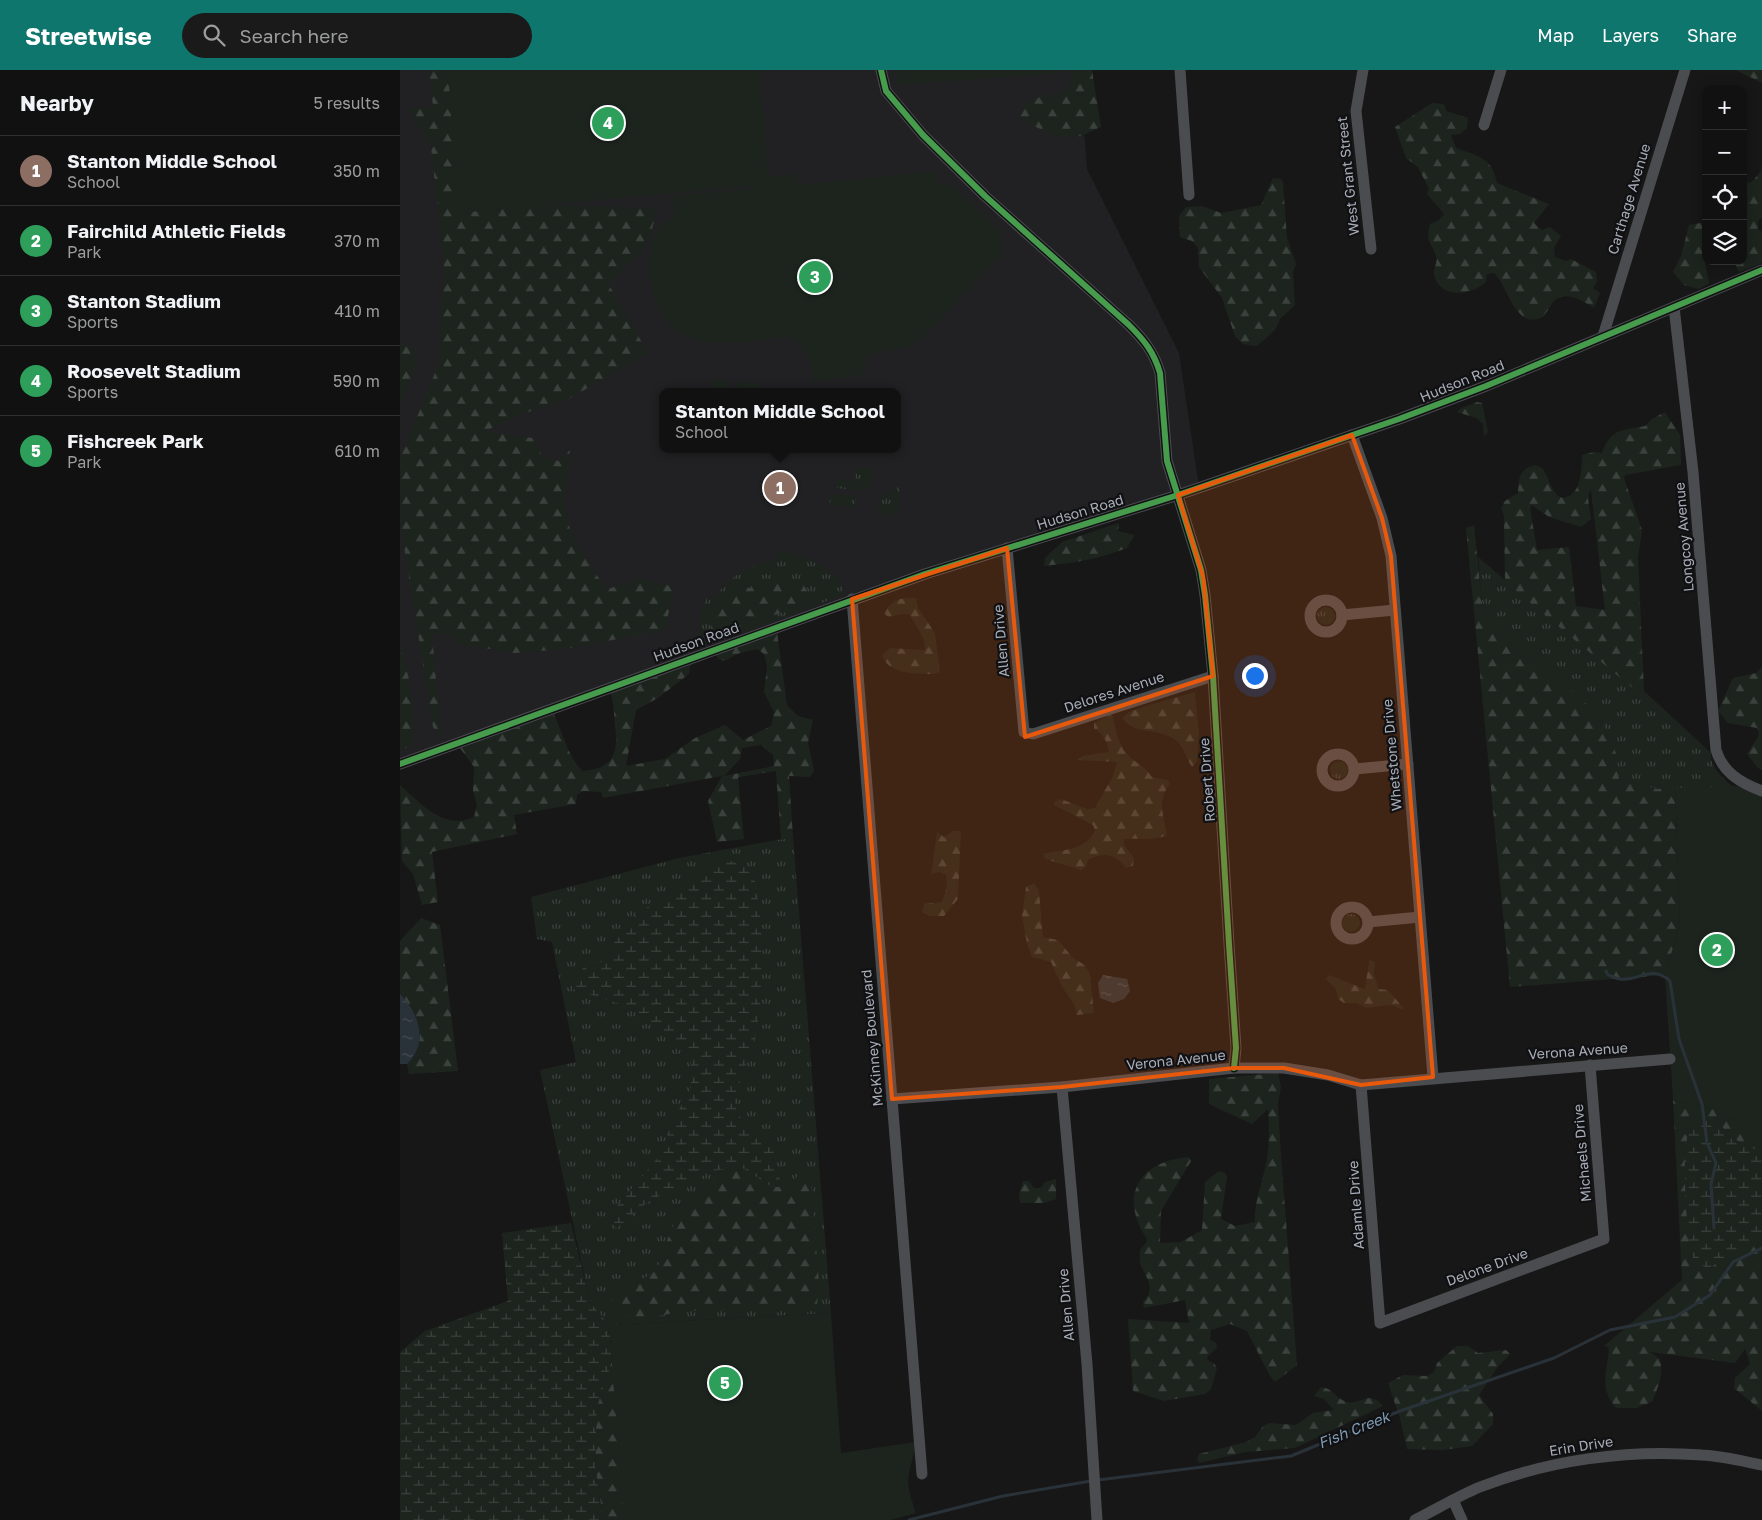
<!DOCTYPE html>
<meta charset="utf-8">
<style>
:root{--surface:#111;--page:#1a1a1a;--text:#f1f3f6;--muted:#9c9d9f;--line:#303131;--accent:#0f766e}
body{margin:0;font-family:"Golos Text",sans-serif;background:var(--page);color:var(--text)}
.controls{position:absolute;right:15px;top:15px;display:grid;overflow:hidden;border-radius:10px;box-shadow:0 2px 12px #0003}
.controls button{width:45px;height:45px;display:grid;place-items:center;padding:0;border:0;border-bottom:1px solid var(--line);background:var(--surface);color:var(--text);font:25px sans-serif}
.you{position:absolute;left:854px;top:605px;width:18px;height:18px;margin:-12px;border:4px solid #fff;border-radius:50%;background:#1a73e8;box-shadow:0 0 0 8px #1a73e833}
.badge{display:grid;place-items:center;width:32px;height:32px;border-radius:50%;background:var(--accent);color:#fff;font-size:16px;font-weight:700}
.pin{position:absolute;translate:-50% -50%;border:2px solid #fff;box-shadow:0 1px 5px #0006}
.popup{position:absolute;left:259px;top:318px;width:242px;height:65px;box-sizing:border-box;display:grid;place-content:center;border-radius:10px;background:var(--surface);filter:drop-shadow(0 1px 4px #0005);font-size:16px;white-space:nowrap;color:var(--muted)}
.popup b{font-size:19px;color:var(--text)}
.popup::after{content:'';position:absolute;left:50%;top:100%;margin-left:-10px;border:10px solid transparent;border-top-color:var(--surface)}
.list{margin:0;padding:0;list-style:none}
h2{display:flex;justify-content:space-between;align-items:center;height:65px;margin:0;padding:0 20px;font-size:21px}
h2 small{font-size:16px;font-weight:400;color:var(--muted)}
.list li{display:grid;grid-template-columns:32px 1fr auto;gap:15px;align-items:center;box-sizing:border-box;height:70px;padding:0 20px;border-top:1px solid var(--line)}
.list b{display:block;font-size:19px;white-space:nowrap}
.list p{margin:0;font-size:16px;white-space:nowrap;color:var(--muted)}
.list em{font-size:16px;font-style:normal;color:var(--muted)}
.icon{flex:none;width:28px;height:28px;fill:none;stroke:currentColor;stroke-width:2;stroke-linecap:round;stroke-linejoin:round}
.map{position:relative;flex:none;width:1362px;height:1450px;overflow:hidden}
header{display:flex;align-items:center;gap:30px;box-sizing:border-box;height:70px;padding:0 25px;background:var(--accent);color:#fff}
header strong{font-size:24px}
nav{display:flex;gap:28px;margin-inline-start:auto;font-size:18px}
.search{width:350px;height:45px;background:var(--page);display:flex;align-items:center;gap:12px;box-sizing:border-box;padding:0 18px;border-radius:28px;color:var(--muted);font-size:19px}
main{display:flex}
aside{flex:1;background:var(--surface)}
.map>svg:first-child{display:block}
.built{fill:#212123;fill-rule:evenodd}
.grass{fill:url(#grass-tufts)}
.forest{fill:url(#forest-firs);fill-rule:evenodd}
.wetland{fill:url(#wetland-marsh)}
.green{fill:#1d241e}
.water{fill:url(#water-ripples)}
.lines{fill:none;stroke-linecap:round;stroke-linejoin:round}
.stream{stroke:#2a3239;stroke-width:3}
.minor{stroke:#4b4c50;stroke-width:11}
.cycleway-casing{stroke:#111113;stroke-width:9}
.cycleway{stroke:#469c4c;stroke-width:6}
.marked{fill:#e8590c;fill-opacity:0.2;stroke:#e8590c;stroke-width:4;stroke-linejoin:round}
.labels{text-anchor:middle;stroke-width:4.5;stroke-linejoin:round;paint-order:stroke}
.street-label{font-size:14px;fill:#a8adb8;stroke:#111113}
.water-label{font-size:15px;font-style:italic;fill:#7f9bb3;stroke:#111113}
</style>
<header>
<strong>Streetwise</strong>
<div class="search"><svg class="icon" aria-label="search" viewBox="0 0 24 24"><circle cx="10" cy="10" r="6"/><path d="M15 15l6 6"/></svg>Search here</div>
<nav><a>Map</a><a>Layers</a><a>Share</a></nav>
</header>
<main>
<aside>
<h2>Nearby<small>5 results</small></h2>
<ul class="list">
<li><span class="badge" style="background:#8d6e63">1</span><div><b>Stanton Middle School</b><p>School</p></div><em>350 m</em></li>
<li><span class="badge" style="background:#2e9e5b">2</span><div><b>Fairchild Athletic Fields</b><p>Park</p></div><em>370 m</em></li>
<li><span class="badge" style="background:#2e9e5b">3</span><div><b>Stanton Stadium</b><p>Sports</p></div><em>410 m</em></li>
<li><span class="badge" style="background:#2e9e5b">4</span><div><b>Roosevelt Stadium</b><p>Sports</p></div><em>590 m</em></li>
<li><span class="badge" style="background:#2e9e5b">5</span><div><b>Fishcreek Park</b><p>Park</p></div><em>610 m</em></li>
</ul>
</aside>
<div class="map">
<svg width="1362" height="1450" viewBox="0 0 1362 1450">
<defs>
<pattern id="grass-tufts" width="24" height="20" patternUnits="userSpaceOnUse" patternTransform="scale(1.25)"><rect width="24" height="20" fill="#1d241e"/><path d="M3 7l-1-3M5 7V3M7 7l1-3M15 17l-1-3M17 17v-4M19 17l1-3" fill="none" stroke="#3b413d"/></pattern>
<pattern id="forest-firs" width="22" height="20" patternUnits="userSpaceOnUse" patternTransform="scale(1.25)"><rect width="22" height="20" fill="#1d241e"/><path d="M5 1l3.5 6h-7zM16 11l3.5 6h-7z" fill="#3b413d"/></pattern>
<pattern id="wetland-marsh" width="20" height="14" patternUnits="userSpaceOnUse" patternTransform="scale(1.25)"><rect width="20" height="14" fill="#1d241e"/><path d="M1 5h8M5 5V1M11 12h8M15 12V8" fill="none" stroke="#3b413d"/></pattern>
<pattern id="water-ripples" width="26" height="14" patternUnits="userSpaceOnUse" patternTransform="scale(1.25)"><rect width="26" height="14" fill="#2a3239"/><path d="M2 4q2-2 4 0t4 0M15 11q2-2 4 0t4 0" fill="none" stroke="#464d54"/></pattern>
</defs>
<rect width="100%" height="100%" fill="#171717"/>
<path class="built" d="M0 0H679L687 99 779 283 799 417 607 478 0 691ZM262 322H498V379H262Z"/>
<g class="grass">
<path d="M457 397 475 398C474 409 472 414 463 421L436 418 435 410 455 412Z"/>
<path d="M497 417 500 418 499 439 496 444 485 446 477 437 480 428Z"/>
<path d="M431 424 453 426 456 428 455 435 452 437 430 436 429 426Z"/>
<path d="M377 481C398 484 445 499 443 525L313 573C292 569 299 542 307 528L313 530C329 506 348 494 377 490Z"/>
<path d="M1078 487 1235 620 1244 621 1311 683C1310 698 1323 708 1333 717L1256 719 1219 709 1216 683 1197 643 1083 543Z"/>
<circle cx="926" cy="546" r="9"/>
<circle cx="939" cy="700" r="9"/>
<path d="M393 767 431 1243 209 1255 190 1232 140 1000 176 992 152 872 137 869 131 827 279 788Z"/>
<circle cx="951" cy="853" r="9"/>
</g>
<g class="forest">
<path d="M29 0H49L62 133 258 138 248 173 209 215 248 283 167 330 119 345 85 361 132 368 143 387 159 391 170 380C168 400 162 425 166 445 170 468 193 501 207 519L243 509 274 517 265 560 165 579 114 583 59 574 49 563 32 564 41 667 33 657 2 464 0 398V389L39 293 44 194 31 77 9 40 33 36Z"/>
<path d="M670 0H692L701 57C693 60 683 66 675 67 657 68 633 58 620 46L624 34 640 27 665 22 671 11Z"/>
<path d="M1336 0H1362V13Z"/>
<path d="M1032 33 1044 34 1046 41 1068 48 1067 58 1060 64 1051 65 1056 78C1079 87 1092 87 1097 113L1149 134 1134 153 1142 160 1150 157 1161 166 1154 178 1155 187 1166 191 1171 189 1196 202 1197 212 1193 218 1200 223 1194 238C1181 230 1163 218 1151 235 1148 240 1146 244 1141 248 1114 259 1107 213 1094 203L1087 204 1086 212C1072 225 1041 230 1034 205 1033 199 1038 193 1036 186 1031 170 1025 174 1030 154L1039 150 1044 144 1027 124 1029 119 1018 97 1006 88 995 57Z"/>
<path d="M1362 94V147L1358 151V159L1362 162V193L1339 202 1333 191H1343V113L1352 112 1361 101Z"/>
<path d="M873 108 881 109 883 112 887 168 896 194 893 202 895 235 880 249 875 260 863 271 856 276 843 274 835 266 822 228 799 197 798 178 792 171 780 167 779 146 786 137 802 136 821 143 861 135Z"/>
<path d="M1306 152V173L1302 176 1309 213 1299 219 1284 215 1273 202 1281 186 1289 155Z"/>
<path d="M0 274 15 279 16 295 0 335Z"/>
<path d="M1077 332 1082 333 1088 362 1084 366 1083 354 1076 348 1057 342 1061 338Z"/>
<path d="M1265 342 1280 365 1281 395 1225 405 1224 408 1242 460 1238 487 1244 621 1235 620 1105 512 1104 446 1101 438 1105 431 1118 423C1119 408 1118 400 1135 395 1137 396 1140 397 1142 398 1150 406 1154 440 1173 423 1181 417 1182 395 1182 385L1194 382 1202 383C1211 358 1221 361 1245 356L1252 349ZM1190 420H1191L1205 540 1176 536 1169 477 1137 480 1130 438 1132 435 1149 447 1181 457 1191 449 1188 428Z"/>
<path d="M719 453 718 461 734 465 727 478C699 489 674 493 644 496L645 488 662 472Z"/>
<path d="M1074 455 1083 543 1197 643 1216 683 1219 709 1256 719 1275 718 1280 855 1265 905 1110 917 1066 458Z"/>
<path d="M380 509 401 510 411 528 407 535 309 565 316 539 329 524Z"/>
<path d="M516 528 518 538 535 563 540 602 533 604C516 604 487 604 482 585L490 578 525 580 524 570 510 545 503 544 488 547 484 543C492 530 500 527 516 528Z"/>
<path d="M377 562 387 635 398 646 413 650 408 673 414 701 410 707 389 706 393 767 381 770 376 701 338 707 344 769 317 772 308 731 322 706 203 728 201 722 183 721 177 725 176 734 114 745 117 764 32 782 38 832 22 835 13 804 2 791 0 715C21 734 45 761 74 747L77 735 73 721 74 697 60 678 154 644C163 664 167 684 182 701 212 699 219 685 215 656 214 644 214 633 210 621L291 592 289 604 258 628 236 640 226 696 265 689 295 668 325 655 343 670 371 656 374 642 364 622 367 596 364 584 357 579 337 584 325 591 318 589 316 584ZM361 675 373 685 374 696 324 706 340 689 342 678Z"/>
<path d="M0 575C10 602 15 644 13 673L0 682Z"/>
<path d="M1362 597V700L1358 698 1347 684 1359 665 1357 658 1328 653 1318 641 1333 608 1356 603Z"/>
<path d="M795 622 799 662 797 692 792 697C785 687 784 674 772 668 756 658 734 665 722 648L729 642 746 636Z"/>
<path d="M710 645 713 646C716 661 718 674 729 686 738 695 743 694 752 707L768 710 770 714C756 732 764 745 767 765 755 771 738 768 724 769V775L734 788 733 796 726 798C716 783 703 782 688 790L686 797 681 800 645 789 643 784C662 779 685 782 695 760L693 755 654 735V732L661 729 687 739 695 738 713 706 717 692 677 690 682 686 709 682C707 671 704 665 694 659V653Z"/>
<path d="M553 761H561L558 829 544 846H529L522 842 524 834 542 832 547 816 546 805 539 802 531 804 537 762 544 767Z"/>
<path d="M634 813 639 821 643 867 658 870 673 888 685 895 690 905 694 943 677 945 674 934 662 917 651 892 632 887 627 874 622 846 626 817Z"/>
<path d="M21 848 40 855 58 1001 9 1004 7 994C29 974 19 943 0 924V871Z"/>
<path d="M969 890 975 892 974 905 979 919 988 920 1005 940 990 935 966 938 957 933H944L938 929 936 919 926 909 929 905 965 919Z"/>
<path d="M878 1003 881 1017 878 1033 881 1086 897 1295 875 1312 870 1306 847 1261 830 1254 811 1260 810 1270 816 1273 817 1278 808 1286 807 1290 814 1293 817 1298 811 1319 805 1324 764 1331 733 1321 728 1249 789 1253 785 1230 744 1238 743 1232C756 1219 747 1209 741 1196 739 1191 740 1185 740 1180L746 1173 747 1169C718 1126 739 1091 789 1087L791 1091 761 1141 760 1173 781 1172 802 1160 805 1112 819 1101 825 1103 827 1107 821 1149 835 1156 855 1152C854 1132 862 1114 866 1094 870 1076 869 1057 868 1039L852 1054 809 1034V1009Z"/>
<path d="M1273 1030 1319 1040 1362 1068V1341L1334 1318 1335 1308 1350 1294 1345 1279 1335 1293 1250 1282 1260 1289C1264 1305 1258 1317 1252 1332L1236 1338H1216C1198 1317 1208 1301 1209 1277L1204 1276 1282 1210Z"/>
<path d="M341 1097 372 1117 392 1113 399 1104 410 1098 419 1213 417 1236 286 1241 246 1248 221 1245 208 1236 220 1221 250 1205 264 1188 266 1173 275 1151 287 1142 319 1100Z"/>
<path d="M656 1109V1129L644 1133H620L619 1124 623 1111H629L634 1118H641L645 1112Z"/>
<path d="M1057 1276H1068L1078 1283 1106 1280 1110 1284 1097 1298 1079 1325 1093 1344V1354L1072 1376 1043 1380 1007 1379 1000 1348 988 1313 1003 1305 1027 1306 1034 1302 1037 1293Z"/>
<path d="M208 1290 221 1301 380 1450H203L195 1395 197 1308Z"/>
<path d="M921 1317C933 1318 936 1329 947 1332 962 1335 968 1319 983 1336L895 1378 846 1382 799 1393 797 1389 799 1384 846 1372 855 1367 863 1356 870 1353 896 1355 913 1343 934 1340 924 1329 914 1326Z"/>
</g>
<g class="wetland">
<path d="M320 790 345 793 354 805 363 866 360 935 356 964 334 1031 344 1057 374 1080 381 1117H372L341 1097 313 1101 261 1125 245 1134 216 1159 212 1142 261 1084 271 1054 291 1018V988L230 937 173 919 184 895 208 891 218 862 241 841 282 817Z"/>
<path d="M1305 1047C1329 1055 1332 1077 1362 1080V1168L1309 1198C1303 1196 1299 1195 1295 1191 1286 1178 1283 1092 1286 1074 1287 1067 1290 1059 1293 1052Z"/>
<path d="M171 1153 190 1232 209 1255 212 1291 197 1337 195 1395 203 1450H0V1282L25 1261 108 1231 102 1163Z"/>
</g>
<g class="green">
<path d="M48 0H360L368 106 397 104 398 115 537 101 538 115 551 114 601 162 603 182 529 262 510 276 465 285 466 301H462V306L412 311 410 289 392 267C360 269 324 278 292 268 253 255 239 196 257 163 261 156 268 151 274 146L273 126 351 119 350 111 349 116 58 143Z"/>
<path d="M497 0H661V3L498 15Z"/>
<path d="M311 310 330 312 329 322H310Z"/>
<path d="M338 312 359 314 358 322H337Z"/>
<path d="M1338 716 1362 727V1068L1319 1040 1273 1030 1265 905 1280 855 1275 718Z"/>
<path d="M431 1243 441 1383 515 1372C515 1384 511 1392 509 1403 506 1416 512 1431 516 1443L491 1450H224L209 1255Z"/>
</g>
<g class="water">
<path d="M703 905 727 909 730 921 724 929 713 933 700 928 698 913Z"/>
<path d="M0 924C19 943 29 973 7 994H0Z"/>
</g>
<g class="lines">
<g class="stream">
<path d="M1206 901 1208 905C1212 906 1216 909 1220 909 1238 912 1251 894 1270 911L1279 969 1302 1034 1307 1073 1316 1093 1311 1114 1314 1158"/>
<path d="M698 1410 891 1386 1000 1341 1154 1288 1210 1260 1275 1247 1310 1225 1333 1192 1362 1178"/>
<path d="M509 1450 603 1426 691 1411"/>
</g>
<g class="minor">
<path d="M481 0 486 21 523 65 585 126 729 255C744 270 754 282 760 303L767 391 801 500 805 525 813 606 829 874 836 978 834 998"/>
<path d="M780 0 789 125"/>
<path d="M963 0 956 41 971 179"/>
<path d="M1084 55 1101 0"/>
<path d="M1274 237 1293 402 1316 680C1323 703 1341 713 1362 721"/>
<path d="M1203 266 1285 0"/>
<path d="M952 365 982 448 991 486 1033 1007"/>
<path d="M607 478 624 662 633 664 813 606"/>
<path d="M452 529 522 1404"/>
<circle cx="926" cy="546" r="16"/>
<path d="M942 545 995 540"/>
<circle cx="938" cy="700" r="16"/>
<path d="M0 694 525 504 778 425 999 349 1086 316 1362 200"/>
<path d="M955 699 1008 694"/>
<circle cx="952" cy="853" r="16"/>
<path d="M968 852 1020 847"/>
<path d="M961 1015 980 1253 1204 1169 1190 995"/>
<path d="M662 1017 687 1294 697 1450"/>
<path d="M492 1029 662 1017 834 998H884L928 1005 961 1015 1270 989"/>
<path d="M1053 1430 1062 1450"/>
<path d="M1015 1450C1037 1439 1058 1426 1080 1417 1150 1390 1227 1379 1302 1385 1322 1386 1342 1391 1362 1395"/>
</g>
<g class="cycleway-casing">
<g id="cycleway">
<path d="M481 0 486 21 523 65 585 126 729 255C744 270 754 282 760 303L767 391 801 500 805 525 813 606 829 874 836 978 834 998"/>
<path d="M0 694 525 504 778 425 999 349 1086 316 1362 200"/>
</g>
</g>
<use href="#cycleway" class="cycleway"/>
</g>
<path class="marked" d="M952 365 982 448 991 486 1033 1007 961 1015 884 998H834L662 1017 492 1029 452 529 607 478 625 667 813 606 803 507 778 425Z"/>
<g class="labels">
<g class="street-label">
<text transform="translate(948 106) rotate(-96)" y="5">West Grant Street</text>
<text transform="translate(1229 129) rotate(-73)" y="5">Carthage Avenue</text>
<text transform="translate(1062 311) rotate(-22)" y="5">Hudson Road</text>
<text transform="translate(680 442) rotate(-17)" y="5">Hudson Road</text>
<text transform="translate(1284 467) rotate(-95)" y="5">Longcoy Avenue</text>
<text transform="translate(601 571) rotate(-95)" y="5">Allen Drive</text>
<text transform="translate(296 572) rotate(-20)" y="5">Hudson Road</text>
<text transform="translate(714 622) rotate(-18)" y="5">Delores Avenue</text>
<text transform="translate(992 685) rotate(-95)" y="5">Whetstone Drive</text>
<text transform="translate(807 710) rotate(-94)" y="5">Robert Drive</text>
<text transform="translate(472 968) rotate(-95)" y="5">McKinney Boulevard</text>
<text transform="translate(1178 981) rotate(-4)" y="5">Verona Avenue</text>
<text transform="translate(776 990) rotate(-6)" y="5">Verona Avenue</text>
<text transform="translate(1182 1083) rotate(-95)" y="5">Michaels Drive</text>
<text transform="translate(956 1135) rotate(-94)" y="5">Adamle Drive</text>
<text transform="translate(1087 1197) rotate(-20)" y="5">Delone Drive</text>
<text transform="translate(666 1235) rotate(-95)" y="5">Allen Drive</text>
<text transform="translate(1181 1376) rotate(-9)" y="5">Erin Drive</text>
</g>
<g class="water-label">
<text transform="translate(954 1360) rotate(-22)" y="5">Fish Creek</text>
</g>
</g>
</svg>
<div class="controls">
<button>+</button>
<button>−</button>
<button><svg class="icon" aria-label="locate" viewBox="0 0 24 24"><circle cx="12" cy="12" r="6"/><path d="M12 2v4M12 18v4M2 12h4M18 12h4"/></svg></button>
<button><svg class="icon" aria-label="layers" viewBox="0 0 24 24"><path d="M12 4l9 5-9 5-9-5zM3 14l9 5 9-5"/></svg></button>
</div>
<div class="you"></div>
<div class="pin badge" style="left:380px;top:418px;background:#8d6e63">1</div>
<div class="popup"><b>Stanton Middle School</b>School</div>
<div class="pin badge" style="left:1317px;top:880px;background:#2e9e5b">2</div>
<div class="pin badge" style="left:415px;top:207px;background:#2e9e5b">3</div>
<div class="pin badge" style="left:208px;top:53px;background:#2e9e5b">4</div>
<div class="pin badge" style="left:325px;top:1313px;background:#2e9e5b">5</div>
</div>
</main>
